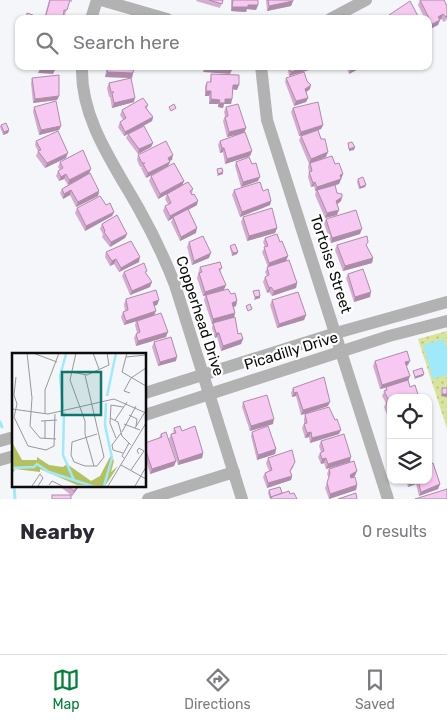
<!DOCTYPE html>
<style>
:root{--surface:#fff;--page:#f7f7f7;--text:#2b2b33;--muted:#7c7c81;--line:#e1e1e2;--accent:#03813a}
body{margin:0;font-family:Rubik,sans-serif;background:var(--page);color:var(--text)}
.controls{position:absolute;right:15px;bottom:15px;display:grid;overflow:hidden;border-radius:10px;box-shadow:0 1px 4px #0004}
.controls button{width:45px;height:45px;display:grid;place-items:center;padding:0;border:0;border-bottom:1px solid var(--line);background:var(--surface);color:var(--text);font:25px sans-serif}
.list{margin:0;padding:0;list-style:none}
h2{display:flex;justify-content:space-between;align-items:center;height:65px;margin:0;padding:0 20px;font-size:21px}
h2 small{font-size:16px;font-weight:400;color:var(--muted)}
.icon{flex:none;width:28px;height:28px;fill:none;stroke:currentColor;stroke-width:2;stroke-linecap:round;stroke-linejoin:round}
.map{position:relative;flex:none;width:447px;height:499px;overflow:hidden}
.search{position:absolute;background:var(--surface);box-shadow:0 1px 4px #0004;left:15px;right:15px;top:15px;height:55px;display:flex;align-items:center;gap:12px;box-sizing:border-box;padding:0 18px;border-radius:10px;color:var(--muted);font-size:19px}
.sheet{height:155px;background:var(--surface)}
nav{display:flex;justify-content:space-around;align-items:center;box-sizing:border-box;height:70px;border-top:1px solid var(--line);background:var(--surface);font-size:14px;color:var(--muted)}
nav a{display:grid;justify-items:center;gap:2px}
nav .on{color:var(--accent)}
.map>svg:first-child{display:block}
.grass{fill:url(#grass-dots)}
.water{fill:#a0e9fa}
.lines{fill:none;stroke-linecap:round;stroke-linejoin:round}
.stream{stroke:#a0e9fa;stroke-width:3}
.minor{stroke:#b2b2b3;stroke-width:12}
.wall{fill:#d4acd0}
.shaded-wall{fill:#ad8ca9}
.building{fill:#f7c8f2;stroke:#ad8ca9}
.labels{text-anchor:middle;stroke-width:4.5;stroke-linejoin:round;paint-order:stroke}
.street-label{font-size:15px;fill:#0b0b0c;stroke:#fff}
.inset-river{fill:none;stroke:#a0e9fa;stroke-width:2.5}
.inset-road{fill:none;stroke:#97989a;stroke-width:1}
.view{fill:#0f766e;fill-opacity:0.15;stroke:#0f766e;stroke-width:2.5}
.inset-edge{fill:none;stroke:#0b0b0c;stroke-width:2.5}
</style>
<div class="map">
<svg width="447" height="499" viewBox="0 0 447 499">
<defs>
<pattern id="grass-dots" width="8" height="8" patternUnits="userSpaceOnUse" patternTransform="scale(1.25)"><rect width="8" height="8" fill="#d8e39b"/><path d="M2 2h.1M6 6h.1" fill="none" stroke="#b8c184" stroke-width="1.8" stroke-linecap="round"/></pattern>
</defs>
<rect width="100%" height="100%" fill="#f4f6f9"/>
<path class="grass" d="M447 331V429L418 339Z"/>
<path class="water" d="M444 339 447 350V375L433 379 423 345Z"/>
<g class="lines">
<g class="stream">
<path d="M0 422 2 427"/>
<path d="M14 485 15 499"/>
</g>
<g class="minor">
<path d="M101 0 167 19"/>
<path d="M91 19 97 0"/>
<path d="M330 19 366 0"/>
<path d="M82 66C80 119 115 166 139 209 153 234 165 259 175 285L242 499"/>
<path d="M261 66 267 120 388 499"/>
<path d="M145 393 336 333 447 302"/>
<path d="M145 415 389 336 447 321"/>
<path d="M0 441 14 437"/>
<path d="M0 460 14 456"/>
<path d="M148 499 234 472"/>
</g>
</g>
<g class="wall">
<path d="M49 0H72V2L69 1 65 15H63V19H44Z"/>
<path d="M197 0H223L220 8 196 1Z"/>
<path d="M231 0H258V5L256 10 247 9 246 12 231 11Z"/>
<path d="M266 0H293V1L291 6 267 11Z"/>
<path d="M420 0 447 6V19L444 22 441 19 440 20 438 25 430 29 428 26V19H425L418 5Z"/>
<path d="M107 66H134L133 73 132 78H131L134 102 112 108 110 97H109L107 88 109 83 130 78 105 77Z"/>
<path d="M161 66H177L176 70Z"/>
<path d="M287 66H320L319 67 289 76Z"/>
<path d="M343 66H364L349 74 347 69 345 70Z"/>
<path d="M211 74 237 90 233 89 231 104H224L223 108 218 107V104H209V96H205V86L207 82H210Z"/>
<path d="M32 78 59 96 57 100 33 103 31 83Z"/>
<path d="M286 78 310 89 306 92 308 98 306 102 294 106 285 82Z"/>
<path d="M148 105 147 109 153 117 152 121 140 128 153 143 151 147 138 154 126 138 128 134 124 136 118 127 120 122 123 120 120 115 122 110Z"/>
<path d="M34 107 61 126 59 130 39 135 33 112Z"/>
<path d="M226 107 246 128 244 133 227 137 223 121 225 116 224 112Z"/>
<path d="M293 108 323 125 321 129 318 130 326 157 316 161 335 164 343 174 339 184 335 185 337 193 342 197 341 201 337 204V215L325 218 315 195 316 191H315L314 186 311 187 308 177 309 172 308 167 309 163V164L299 140 301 136 304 135 299 136 291 112Z"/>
<path d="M1 125 9 130 8 133 3 135 0 127Z"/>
<path d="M36 141 66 158 45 168 36 156 38 151 35 145Z"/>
<path d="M220 141 252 151 250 156 225 164 223 152 220 153 218 145Z"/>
<path d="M138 155 172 160 169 161 170 162 168 166 146 178 141 168 142 167H140L137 160Z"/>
<path d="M60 162 89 173 99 191 98 196 76 207 70 195 63 199 60 193 62 189 83 177 68 185 64 179 59 181 56 176 58 171 60 170 58 167Z"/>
<path d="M236 162 252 164 258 181 241 187 235 166Z"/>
<path d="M151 176 184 181 182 186 193 189 192 194 197 205 188 210 196 233 180 241 171 222 173 218 168 221 163 211 165 206 168 204 165 199 167 194 158 199 149 181Z"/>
<path d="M358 179 366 185 365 187 359 189 357 182Z"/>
<path d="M234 190 263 191 271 201 270 205 240 217 232 195Z"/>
<path d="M106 205 114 212 112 216 85 231 75 213 77 208Z"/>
<path d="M243 217 277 228 275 233 247 241 241 222Z"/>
<path d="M326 219 360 234 331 243 324 224Z"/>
<path d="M102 224 127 234 125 238 110 247 102 237 103 234 100 229Z"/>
<path d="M265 238 280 242 288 256 286 261 297 283 296 288 272 296 269 292 267 293 263 282 265 277 267 276 265 272 268 267 262 252 265 247 263 242Z"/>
<path d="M189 242 209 258 192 265 187 247Z"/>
<path d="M337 245 367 246 373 258 372 263 343 271 335 250Z"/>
<path d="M230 246 238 252 237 254 232 256 230 248Z"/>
<path d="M106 252 139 262 119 272 114 264 110 266 105 257Z"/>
<path d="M200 267 222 268 220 272 224 290 217 292 231 294 237 301 236 306 234 307 235 313 234 317 238 334 243 339 241 344 221 351 217 337 215 338 212 328 213 323 225 320 212 324 204 300 205 296H203L197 278Z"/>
<path d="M124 272 146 273 150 287 130 295 122 276Z"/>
<path d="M348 274 370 297 354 302 346 278Z"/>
<path d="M126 299 159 300 157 305 154 306V315L166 337 136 346 134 338 136 334 137 333 135 325 136 321 124 325 121 317 123 312 125 311 124 304Z"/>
<path d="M272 300 306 315 304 320 277 328 270 305Z"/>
<path d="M154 342 176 361 158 366 152 347Z"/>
<path d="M375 361 408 365 406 366 391 398V417H388L384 407 386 403 382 396 386 388 380 389 373 366Z"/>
<path d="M293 388 328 406 301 415 296 396 292 397 291 393Z"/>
<path d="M243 402 273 424 250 431 242 407Z"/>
<path d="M305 414 339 434 310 443 309 437 305 438 302 428 304 424V419Z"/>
<path d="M174 428 182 431 203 453 202 458 178 465 169 439 171 434H173Z"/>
<path d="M252 432 276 449 275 454 257 460 251 436Z"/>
<path d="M161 434 176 461 174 466 150 474 146 460 145 462V443L159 438Z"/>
<path d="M321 441 350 462 326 469 324 463 321 464 318 457 320 453 321 452 319 446Z"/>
<path d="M268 458 294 466 290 472 292 476 291 480 267 488 263 477 265 473 269 471 266 463Z"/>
<path d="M329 469 355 476 352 478 357 485 356 490 329 499 325 488 329 478 327 474Z"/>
<path d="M406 480H428L440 484 438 489 419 496 416 484 408 487Z"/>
<path d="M58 485H80L72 496Z"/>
<path d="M269 490 290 494 297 499H270L268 493Z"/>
</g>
<g class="shaded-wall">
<path d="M293 1 291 6 267 11 269 6Z"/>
<path d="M248 5H258L256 10 247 9 246 12 231 11 232 7Z"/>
<path d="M443 14 441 19 436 21 438 17Z"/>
<path d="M440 20 438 25 430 29 432 24Z"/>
<path d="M309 66H320L319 67 289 76 291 72Z"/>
<path d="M357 66H364L349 74 351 69Z"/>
<path d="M205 67 232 70 230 74 203 72Z"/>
<path d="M40 69 55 70 53 74 38 73Z"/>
<path d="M107 72 133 73 132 78 105 77Z"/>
<path d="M233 85H239L237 90 231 89Z"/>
<path d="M311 85 310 89 304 94 305 89Z"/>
<path d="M206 91H211L209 96H205Z"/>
<path d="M59 96 57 100 33 103 35 99Z"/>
<path d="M135 98 134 102 112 108 114 103Z"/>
<path d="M308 98 306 102 294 106 296 101Z"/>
<path d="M211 99 220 100 218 104H209Z"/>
<path d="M225 99H232L231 104H224L223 108 218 107 219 103Z"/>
<path d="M153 117 152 121 124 136 125 132Z"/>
<path d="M323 125 321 129 299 136 301 132Z"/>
<path d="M61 126 59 130 39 135 41 130Z"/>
<path d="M246 128 244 133 227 137 229 132Z"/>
<path d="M9 130 8 133 3 135 4 132Z"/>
<path d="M153 143 151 147 138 154 139 149Z"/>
<path d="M355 147 354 150 349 151V149Z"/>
<path d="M222 148H224L223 152 220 153Z"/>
<path d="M252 151 250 156 225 164 227 159Z"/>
<path d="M328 152 326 157 309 164 311 159Z"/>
<path d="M68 153 66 158 45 168 47 163Z"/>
<path d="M173 155 172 160 166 162 168 158Z"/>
<path d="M170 162 168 166 146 178 148 173Z"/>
<path d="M91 169 89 174 68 185 69 180Z"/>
<path d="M223 172V174L217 176 218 174Z"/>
<path d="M66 174 64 179 59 181 61 177Z"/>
<path d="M343 174 339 184 315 191 317 187Z"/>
<path d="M260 177 258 181 241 187 243 182Z"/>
<path d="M184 181 182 186 158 199 160 194Z"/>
<path d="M315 182 314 186 311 187 313 183Z"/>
<path d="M366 185 365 187 359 189 360 187Z"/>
<path d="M71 190 70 195 63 199 64 194Z"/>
<path d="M99 191 98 196 76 207 78 202Z"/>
<path d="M342 197 341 201 335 206 336 201Z"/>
<path d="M198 201 197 205 168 221 170 216Z"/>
<path d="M271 201 270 205 240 217 242 212Z"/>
<path d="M339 210 337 215 325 218 327 213Z"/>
<path d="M114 212 112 216 85 231 86 226Z"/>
<path d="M197 228 196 233 180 241 181 237Z"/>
<path d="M277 228 275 233 247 241 249 236Z"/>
<path d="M362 229 360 234 331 243 332 238Z"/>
<path d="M127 234 125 238 110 247 111 242Z"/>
<path d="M238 252 237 254 232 256 233 253Z"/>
<path d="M211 253 209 258 192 265 194 261Z"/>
<path d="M288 256 286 261 268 267 269 263Z"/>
<path d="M140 257 139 262 119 272 121 268Z"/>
<path d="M373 258 372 263 343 271 345 266Z"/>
<path d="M116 259 114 264 110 266 112 261Z"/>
<path d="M152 282 150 287 130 295 132 291Z"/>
<path d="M297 283 296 288 272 296 274 291Z"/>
<path d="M226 285 224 290 203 296 205 292Z"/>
<path d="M271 287 269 292 267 293 269 288Z"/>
<path d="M371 292 370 297 354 302 355 297Z"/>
<path d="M260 296V298L254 300 255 297Z"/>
<path d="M159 300 157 305 151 307 153 302Z"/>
<path d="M237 301 236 306 231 308 232 303Z"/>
<path d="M156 311 154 316 124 325 126 321Z"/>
<path d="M235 313 234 317 212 324 213 319Z"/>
<path d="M306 315 304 320 277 328 279 324Z"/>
<path d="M168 332 166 337 136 346 138 341Z"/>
<path d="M216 333H219L217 337 215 338Z"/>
<path d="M243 339 241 344 221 351 223 346Z"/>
<path d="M177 357 176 361 158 366 160 362Z"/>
<path d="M410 361 408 365 403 367 405 362Z"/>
<path d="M424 374 423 376 414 379 415 377Z"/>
<path d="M410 376 408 381 380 389 382 385Z"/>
<path d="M297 392 296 396 292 397 294 393Z"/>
<path d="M442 394H447V397L441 396Z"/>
<path d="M330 402 328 406 301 415 303 410Z"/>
<path d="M391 412V417H388L390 413Z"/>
<path d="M274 419 273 424 250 431 251 426Z"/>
<path d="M341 430 339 434 310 443 312 438Z"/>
<path d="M311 432 309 437 305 438 307 433Z"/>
<path d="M276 449 275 454 257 460 258 455Z"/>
<path d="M203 453 202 458 178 465 179 461Z"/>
<path d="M351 457 350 462 326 469 328 464Z"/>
<path d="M326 458 324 463 321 464 322 459Z"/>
<path d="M176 461 174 466 150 474 152 469Z"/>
<path d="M357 471 355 476 348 480 350 475Z"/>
<path d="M292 476 291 480 267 488 268 483Z"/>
<path d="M415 480H418L416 484 408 487 410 482Z"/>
<path d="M440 484 438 489 419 496 421 492Z"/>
<path d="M78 485H80L72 496 74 491Z"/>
<path d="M357 485 356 490 329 499 330 494Z"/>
</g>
<g class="building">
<path d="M50 0H70L67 10H64L63 19H59L46 15Z"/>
<path d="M209 0H223L222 4Z"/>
<path d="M233 0H258V5H248V7H232Z"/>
<path d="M268 0H293V1L269 6Z"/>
<path d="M420 0H444L447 6V16L446 17 443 14 438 17 440 20 432 24Z"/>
<path d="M410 1 419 18 391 19 389 15Z"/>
<path d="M27 13 33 15 32 19H26Z"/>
<path d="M384 16 386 19H378Z"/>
<path d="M40 66H56L55 70 40 69Z"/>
<path d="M108 66H134L133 73 107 72Z"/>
<path d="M205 66H233L232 70 205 67Z"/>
<path d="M289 66H309L291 72Z"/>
<path d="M350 66H357L351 69Z"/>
<path d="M304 72 307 81 311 85 305 89 308 98 296 101 286 78Z"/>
<path d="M211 74 239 75V85H233L232 99H225V103H219L220 100 211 99V91H206L207 82H211Z"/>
<path d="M59 75V96L35 99 32 78Z"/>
<path d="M131 78 135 98 114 103 112 93 114 92H111L109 83Z"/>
<path d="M143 98 148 105 145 107 153 117 125 132 120 122 126 118 122 110Z"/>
<path d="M56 101 61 126 41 130 34 107Z"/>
<path d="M318 102 323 125 301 132 293 108Z"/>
<path d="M174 104 176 108 171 111 169 107Z"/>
<path d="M238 104 246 128 229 132 225 117 228 116 226 107Z"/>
<path d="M6 123 9 130 4 132 1 125Z"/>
<path d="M144 126 153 143 139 149 128 134Z"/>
<path d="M318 130 321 139H325L328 152 311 159 301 136Z"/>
<path d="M58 131 68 153 47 163 38 151 41 150 36 141Z"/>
<path d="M245 132 252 151 227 159 224 148H222L220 141Z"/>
<path d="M166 141 173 155 168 158 170 162 148 173 143 164 145 163H142L138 155Z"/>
<path d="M352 142 355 147 349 149 348 143Z"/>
<path d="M83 150 91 169 69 180 66 174 61 177 58 171 63 168 60 162Z"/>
<path d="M332 156 335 164 339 163 343 174 340 175 341 179 317 187 315 182 313 183 309 172 312 171 310 163Z"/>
<path d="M249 157 252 164 256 163 260 177 243 182 236 162Z"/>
<path d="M174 163 184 181 160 194 151 176Z"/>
<path d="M222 168 223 172 218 174 217 169Z"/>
<path d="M90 173 99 191 78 202 71 190 64 194 62 189Z"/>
<path d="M363 177 366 185 360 187 358 179Z"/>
<path d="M188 182 193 189 190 191 192 195 194 194 198 201 170 216 165 206 171 203 167 194Z"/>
<path d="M260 182 263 191 268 189 271 201 242 212 234 190Z"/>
<path d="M335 185 337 193 342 194V197L336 201 339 210 327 213 317 190Z"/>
<path d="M100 196 106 205 110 203 114 212 86 226 77 208Z"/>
<path d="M272 208 277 228 249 236 243 217Z"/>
<path d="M188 209 197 228 181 237 173 217Z"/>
<path d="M356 210 362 229 332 238 326 219Z"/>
<path d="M117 215 127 234 111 242 104 232 105 231 102 224Z"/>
<path d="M277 234 280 242 282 241 288 256 269 263 264 247 268 246 265 238Z"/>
<path d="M203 236 211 253 194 261 189 242Z"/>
<path d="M367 236 368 242 366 245 373 258 345 266 337 245Z"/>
<path d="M131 241 140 257 121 268 116 259 112 261 106 252Z"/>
<path d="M235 244 238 252 233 253 230 246Z"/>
<path d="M289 260 297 283 274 291 271 287 269 288 265 277 269 275 267 267Z"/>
<path d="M220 262 222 268 219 269 226 285 205 292 199 273 202 272 200 267Z"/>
<path d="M144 263 147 271 145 272 152 282 132 291 124 272Z"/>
<path d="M363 269 371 292 355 297 348 274Z"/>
<path d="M228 289 231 294 235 293 237 301 232 303 235 313 213 319 206 295Z"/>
<path d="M156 290 159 300 153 302 156 311 126 321 123 312 128 310 126 299Z"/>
<path d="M259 290 260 296 255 297 253 291Z"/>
<path d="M298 292 306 315 279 324 272 300Z"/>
<path d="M250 304 252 309 248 311 246 306Z"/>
<path d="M161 313 168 332 138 341 136 334 140 332 137 321Z"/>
<path d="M235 317 238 334 241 333 243 339 223 346 219 333H216L213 323Z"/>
<path d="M171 337 177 357 160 362 154 342Z"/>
<path d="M407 351 410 361 405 362 410 376 382 385 375 361Z"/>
<path d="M422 368 424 374 415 377 413 371Z"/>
<path d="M324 377 330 402 303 410 297 392 294 393 293 388Z"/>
<path d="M408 380 410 387 415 385 419 398H391V412L390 413 386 402 389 401 384 391 387 390 386 387Z"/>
<rect x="442" y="388" width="5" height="6"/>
<path d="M267 395 274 419 251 426 243 402Z"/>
<path d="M329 407 335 420 337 419 341 430 312 438 311 432 307 433 304 424 307 423 305 414Z"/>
<path d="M180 426 182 431 195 426 203 453 179 461 171 434 176 433 174 428Z"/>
<path d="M268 426 276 449 258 455 252 432Z"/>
<path d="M166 432 176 461 152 469 145 448V443L162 437 161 434Z"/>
<path d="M344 434 351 457 328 464 326 458 322 459 320 453 324 451 321 441Z"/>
<path d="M292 450 295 462 290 471 292 476 268 483 265 473 272 470 268 458Z"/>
<path d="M354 461 357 471 350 475 351 478 355 477 357 485 330 494 327 483 330 473 329 469Z"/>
<path d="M433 463 440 484 421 492 418 480H428V464Z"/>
<path d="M66 485H78L74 491Z"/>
<path d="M280 487 282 493 271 497V498L269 490Z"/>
<path d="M447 489V499H415Z"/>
<path d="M289 491 290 494 294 493 297 499H272L271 497Z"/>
<path d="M356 493 357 499H338Z"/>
<rect x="52" y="495" width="19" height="4"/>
</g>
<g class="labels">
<g class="street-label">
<text transform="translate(331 264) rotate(72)" y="5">Tortoise Street</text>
<text transform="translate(200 316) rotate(72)" y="5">Copperhead Drive</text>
<text transform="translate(291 351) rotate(-17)" y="5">Picadilly Drive</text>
</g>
</g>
<g transform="translate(12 353)">
<rect width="134" height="134" fill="#f4f6f9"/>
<path d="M0 89 10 107H25V104L37 112 51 114 55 111 79 128 88 123 99 102 102 108 99 119 106 113 93 133 65 132 28 116V119L3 116 1 120Z" fill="#b4c15e"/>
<path class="inset-river" d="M95 43 104 0M51 56 48 23 54 1M52 59 51 102 62 127M0 115 22 114 25 111 37 119 80 133M92 133 100 105 93 72 94 50"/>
<path class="inset-road" d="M15 0 20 45 18 73 28 85 44 86M21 0 45 9M64 0 58 27 73 68V81L82 113M81 0 87 16M115 0 110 19 134 33M114 4 134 2M59 19 75 22 97 12 95 0M73 22 92 104 85 113H73L62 109 59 102 60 89 85 81M4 24 2 42 5 51 2 64 16 93 34 97 42 93 43 61M118 40 112 38 119 25 134 15M0 56 36 61 102 46 134 60M33 61V37L47 0M117 62 125 66 124 73M98 65 106 69 110 83 119 92M103 67 115 49M29 68 45 67M112 71 128 77M123 75 133 59M110 79 124 53M109 80 100 92 101 97 111 100M104 85 98 70 99 52 111 54M33 86V68M112 105 110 103 117 90M109 112 134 126M119 117 132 98 127 95 125 98 127 101M37 132 40 128 50 133M20 133 28 121 31 125 26 133M96 133 134 70M123 133 134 114"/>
<path class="view" d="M50 19H89V62H50Z"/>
<rect width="134" height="134" class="inset-edge"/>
</g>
</svg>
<div class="controls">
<button><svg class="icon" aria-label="locate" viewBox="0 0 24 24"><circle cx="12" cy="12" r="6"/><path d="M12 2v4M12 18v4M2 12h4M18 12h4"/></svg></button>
<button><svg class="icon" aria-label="layers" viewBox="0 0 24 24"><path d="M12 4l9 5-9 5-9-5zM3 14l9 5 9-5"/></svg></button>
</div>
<div class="search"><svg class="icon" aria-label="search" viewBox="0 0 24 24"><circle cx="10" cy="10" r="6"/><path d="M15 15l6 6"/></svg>Search here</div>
</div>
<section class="sheet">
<h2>Nearby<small>0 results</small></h2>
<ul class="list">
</ul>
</section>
<nav>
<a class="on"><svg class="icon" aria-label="map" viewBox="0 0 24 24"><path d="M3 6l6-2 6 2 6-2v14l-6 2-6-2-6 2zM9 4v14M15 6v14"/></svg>Map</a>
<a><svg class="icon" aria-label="directions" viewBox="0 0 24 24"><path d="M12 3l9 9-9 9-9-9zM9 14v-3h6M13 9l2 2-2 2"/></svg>Directions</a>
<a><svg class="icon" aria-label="saved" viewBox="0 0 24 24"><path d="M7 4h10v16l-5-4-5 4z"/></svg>Saved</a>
</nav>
